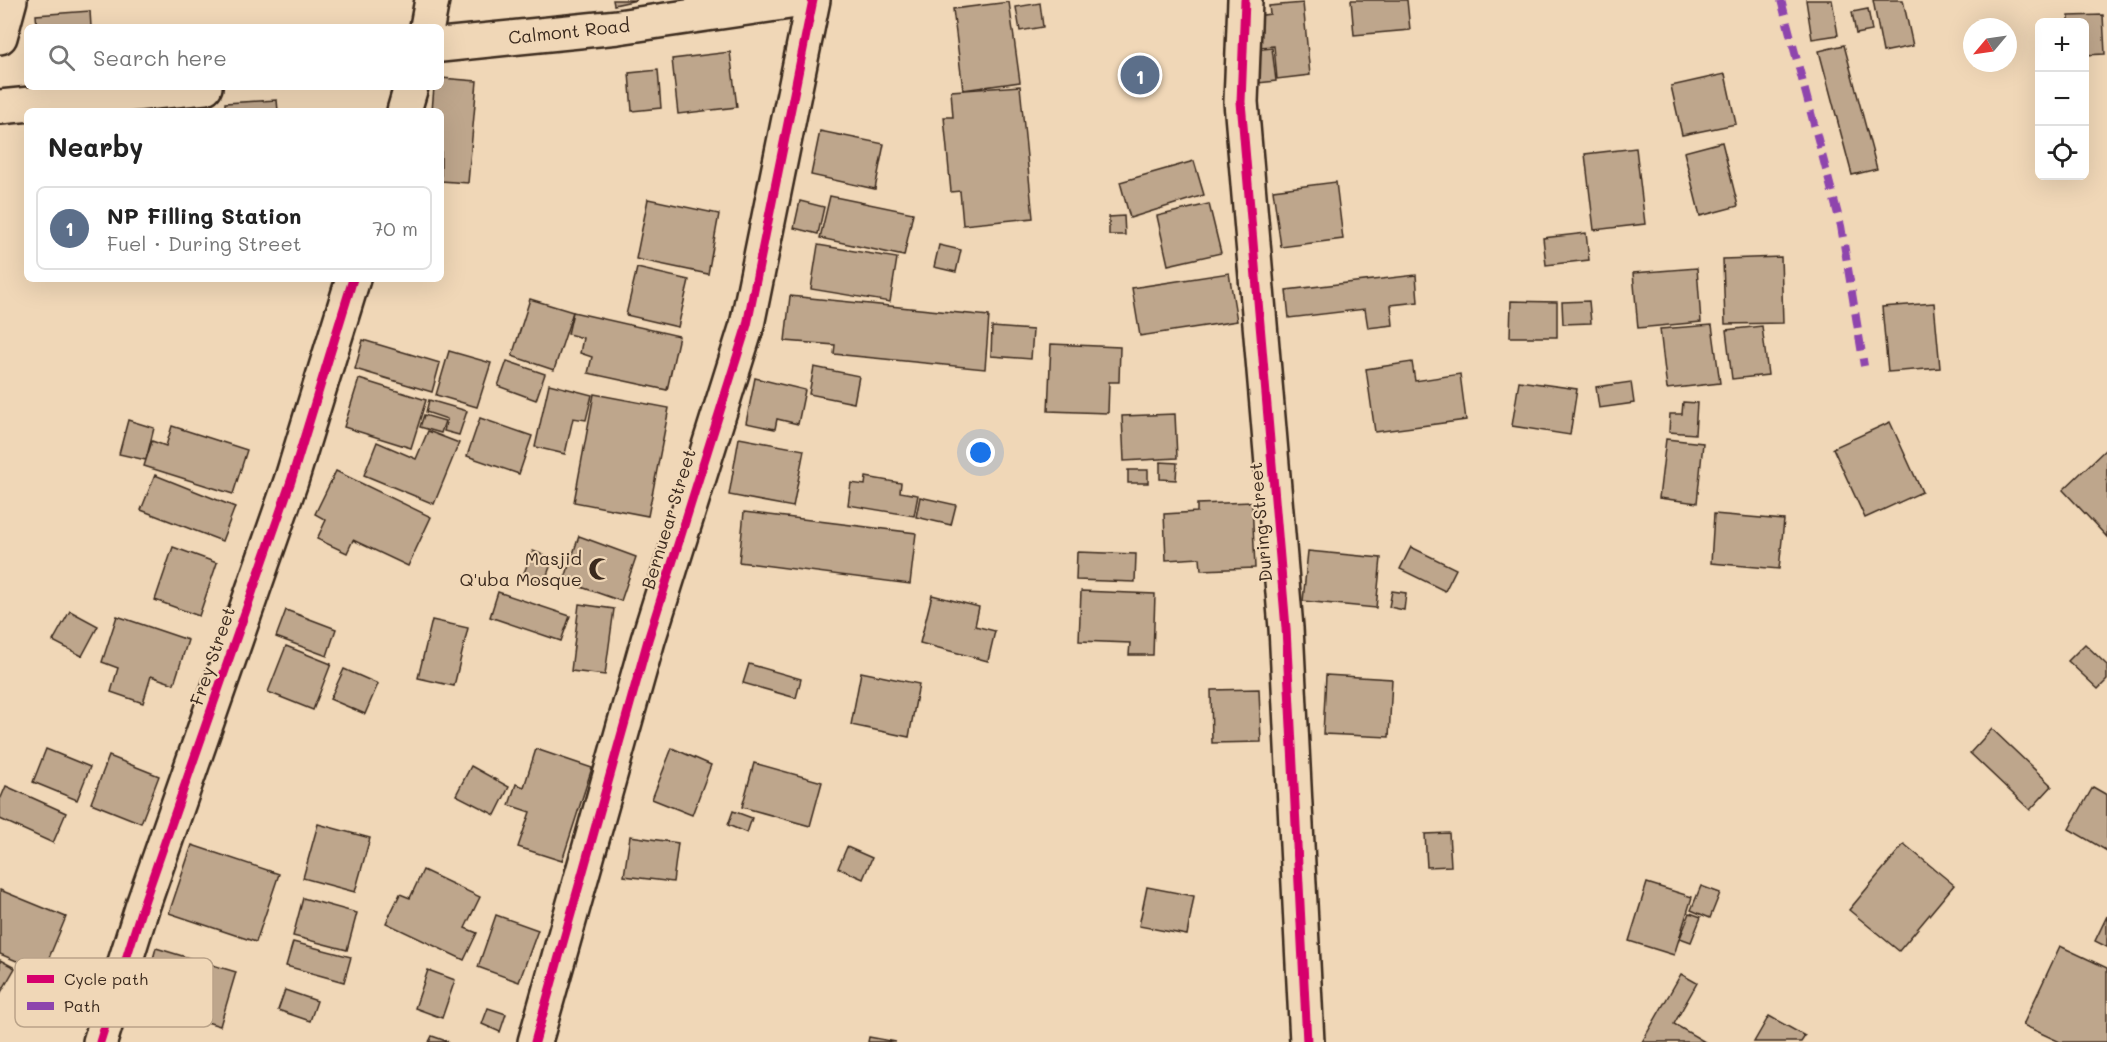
<!DOCTYPE html>
<meta charset="utf-8">
<style>
:root{--surface:#fff;--page:#f6f6f6;--text:#222;--muted:#767676;--line:#e0e0e0;--accent:#1a73e8}
body{margin:0;font-family:Mali,sans-serif;background:var(--page);color:var(--text)}
.controls{position:absolute;right:18px;top:18px;display:grid;overflow:hidden;border-radius:9px;box-shadow:0 6px 24px #0002}
.controls button{width:54px;height:54px;display:grid;place-items:center;padding:0;border:0;border-bottom:2px solid var(--line);background:var(--surface);color:var(--text);font:30px sans-serif}
.compass{position:absolute;left:1963px;top:18px;width:54px;height:54px;border-radius:50%;background:var(--surface);box-shadow:0 6px 24px #0002;rotate:241deg}
.you{position:absolute;left:981px;top:453px;width:21px;height:21px;margin:-15px;border:4px solid #fff;border-radius:50%;background:#1a73e8;box-shadow:0 0 0 9px #1a73e833}
.badge{display:grid;place-items:center;width:39px;height:39px;border-radius:50%;background:var(--accent);color:#fff;font-size:20px;font-weight:700}
.pin{position:absolute;translate:-50% -50%;border:3px solid #fff;box-shadow:0 2px 6px #0006}
.list{margin:0;padding:0;list-style:none}
h2{display:flex;justify-content:space-between;align-items:center;height:78px;margin:0;padding:0 24px;font-size:26px}
h2 small{font-size:20px;font-weight:400;color:var(--muted)}
.list li{display:grid;grid-template-columns:39px 1fr auto;gap:18px;align-items:center;box-sizing:border-box;height:84px;margin:0 12px 12px;padding:0 12px;border:2px solid var(--line);border-radius:9px}
.list b{display:block;font-size:22px;white-space:nowrap}
.list p{margin:0;font-size:20px;white-space:nowrap;color:var(--muted)}
.list em{font-size:20px;font-style:normal;color:var(--muted)}
.icon{flex:none;width:33px;height:33px;fill:none;stroke:currentColor;stroke-width:2;stroke-linecap:round;stroke-linejoin:round}
.map{position:relative;flex:none;width:2107px;height:1042px;overflow:hidden}
.search{position:absolute;background:var(--surface);box-shadow:0 6px 24px #0002;left:24px;top:24px;width:420px;height:66px;display:flex;align-items:center;gap:15px;box-sizing:border-box;padding:0 21px;border-radius:9px;color:var(--muted);font-size:22px}
.panel{position:absolute;background:var(--surface);box-shadow:0 6px 24px #0002;left:24px;top:108px;width:420px;height:174px;border-radius:9px}
.map>svg:first-child{display:block}
.building{fill:#bea68c;stroke:#3b2a1e;stroke-width:1.5}
.lines{fill:none;stroke-linecap:round;stroke-linejoin:round}
.minor-casing{stroke:#3b2a1e;stroke-width:38}
.minor{stroke:#f0d7b7;stroke-width:33}
.quiet{stroke:#8e44ad;stroke-width:8;stroke-dasharray:15 8;stroke-linecap:butt}
.cycleway-casing{stroke:#f0d7b7;stroke-width:13}
.cycleway{stroke:#d6006c;stroke-width:9}
.labels{text-anchor:middle;stroke-width:4.5;stroke-linejoin:round;paint-order:stroke}
.street-label{font-size:18px;fill:#3b2a1e;stroke:#f0d7b7}
.poi-label{font-size:18px;fill:#3b2a1e;stroke:#f0d7b7;text-anchor:end}
.key{fill:#f0d7b7;stroke:#baa389;stroke-width:1.5}
.key-label{font-size:16px;fill:#3b2a1e}
</style>
<div class="map">
<svg width="2107" height="1042" viewBox="0 0 2107 1042">
<rect width="100%" height="100%" fill="#f0d7b7"/>
<filter id="ink" filterUnits="userSpaceOnUse"><feTurbulence type="fractalNoise" baseFrequency=".0167" numOctaves="2"/><feDisplacementMap in="SourceGraphic" scale="12" xChannelSelector="R" yChannelSelector="G"/><feConvolveMatrix kernelMatrix="1 2 1 2 8 2 1 2 1" color-interpolation-filters="sRGB"/></filter>
<g filter="url(#ink)">
<g class="building">
<path d="M613 0H637L614 5Z"/>
<path d="M1351 0H1407L1410 30 1354 35Z"/>
<path d="M1806 0H1832L1838 35 1812 39Z"/>
<path d="M1873 0H1903L1913 46 1883 52Z"/>
<path d="M1009 2 1020 82 963 90 953 9Z"/>
<path d="M1040 3 1043 27 1020 31 1016 7Z"/>
<path d="M1303 3 1310 75 1277 79 1274 46 1259 47 1256 16 1270 14 1269 6Z"/>
<path d="M1868 9 1872 31 1856 34 1852 12Z"/>
<path d="M90 11 91 27H37L36 15Z"/>
<path d="M2103 15 2105 54 2084 55V22H2069V16Z"/>
<path d="M1844 45 1877 169 1852 175 1819 51Z"/>
<path d="M1272 48 1276 81 1258 83 1254 50Z"/>
<path d="M730 52 737 107 678 114 672 59Z"/>
<path d="M658 70 661 108 632 111 629 73Z"/>
<path d="M1725 74 1736 124 1682 135 1671 86Z"/>
<path d="M441 78 477 81 468 183 441 181V111H432L434 87H441Z"/>
<path d="M1020 86 1033 218 963 225 960 191 951 192 944 117H953L951 91Z"/>
<path d="M277 100 278 111H225V103Z"/>
<path d="M820 131 884 144 875 189 811 175Z"/>
<path d="M1722 142 1738 206 1700 216 1684 152Z"/>
<path d="M1636 148 1645 224 1594 230 1585 154Z"/>
<path d="M1194 161 1204 195 1130 218 1120 182Z"/>
<path d="M1336 182 1343 239 1281 247 1273 190Z"/>
<path d="M830 196 913 213 904 256 820 238Z"/>
<path d="M648 199 719 214 708 274 636 259Z"/>
<path d="M800 201 824 207 818 234 794 228Z"/>
<path d="M1209 204 1221 253 1168 265 1157 216Z"/>
<path d="M1124 216 1125 235H1109V217Z"/>
<path d="M1586 233 1589 260 1546 265 1543 238Z"/>
<path d="M818 245 897 258 890 302 811 289Z"/>
<path d="M939 245 961 250 956 272 934 267Z"/>
<path d="M1781 257 1783 323 1725 324 1723 259Z"/>
<path d="M637 268 689 280 678 327 626 315Z"/>
<path d="M1697 268 1701 322 1638 328 1633 273Z"/>
<path d="M1229 273 1237 321 1140 336 1132 288Z"/>
<path d="M1416 275 1418 302 1391 305 1393 325 1368 328 1365 309 1289 318 1286 290Z"/>
<path d="M790 296 989 316 985 369 834 354 835 345 785 341Z"/>
<path d="M530 299 573 312 554 370 512 356Z"/>
<path d="M1511 301 1557 302V337H1510Z"/>
<path d="M1589 301 1591 323 1563 324 1562 302Z"/>
<path d="M1934 303 1940 368 1888 372 1882 307Z"/>
<path d="M573 312 679 336 667 390 588 373 592 357 580 353 583 338 568 334Z"/>
<path d="M1712 325 1720 383 1667 389 1660 329Z"/>
<path d="M1762 326 1768 375 1732 379 1726 330Z"/>
<path d="M992 327 1033 330 1031 359 991 356Z"/>
<path d="M363 340 440 363 432 392 355 369Z"/>
<path d="M1051 344 1120 347 1119 382H1109L1108 413 1048 411Z"/>
<path d="M449 351 491 363 477 407 436 395Z"/>
<path d="M507 361 545 374 536 400 498 386Z"/>
<path d="M1412 362 1415 381 1460 374 1466 420 1375 432 1366 369Z"/>
<path d="M814 367 859 376 854 403 809 394Z"/>
<path d="M755 378 805 390 798 424 777 419 775 429 746 423Z"/>
<path d="M359 379 426 400 411 448 344 427Z"/>
<path d="M1519 381 1577 389 1570 435 1512 426Z"/>
<path d="M1631 382 1634 403 1599 408 1596 387Z"/>
<path d="M549 384 592 395 586 420 573 418 565 454 535 447Z"/>
<path d="M594 394 669 408 648 516 574 502Z"/>
<path d="M429 400 467 411 459 435 444 431 447 419 426 412Z"/>
<path d="M1683 402 1697 403 1695 434 1669 432 1670 414H1682Z"/>
<path d="M1175 414 1177 458 1124 461 1122 416Z"/>
<path d="M424 415 445 421 441 433 420 427Z"/>
<path d="M480 418 532 436 519 474 467 456Z"/>
<path d="M128 420 154 428 146 460 119 454Z"/>
<path d="M1890 422 1922 492 1865 518 1833 448Z"/>
<path d="M172 426 247 450 233 494 144 466 152 441 166 446Z"/>
<path d="M428 431 459 443 434 504 364 475 377 442 416 459Z"/>
<path d="M739 438 804 450 793 507 729 495Z"/>
<path d="M1666 439 1703 443 1697 503 1659 498Z"/>
<path d="M2106 449 2107 450V537L2063 490Z"/>
<path d="M1160 462 1177 463 1176 480 1160 479Z"/>
<rect x="1128" y="470" width="20" height="13"/>
<path d="M336 471 431 517 408 566 353 540 347 553 317 539 326 520 315 514Z"/>
<path d="M155 475 235 507 222 541 141 510Z"/>
<path d="M866 477 901 483 900 492 918 495 914 516 848 505 851 483 865 485Z"/>
<path d="M920 497 956 505 951 525 916 517Z"/>
<path d="M1252 502 1255 568 1201 570 1200 558 1166 560 1164 514 1197 512V504Z"/>
<path d="M744 512 916 533 910 584 739 562Z"/>
<path d="M1714 514 1784 520 1779 569 1711 563Z"/>
<path d="M579 536 636 557 621 601 564 581Z"/>
<path d="M173 547 217 563 199 616 155 600Z"/>
<path d="M1411 547 1456 569 1445 591 1400 569Z"/>
<path d="M533 551 553 559 544 583 523 575Z"/>
<path d="M1308 551 1381 558 1376 608 1303 601Z"/>
<path d="M1077 552 1136 554 1135 582 1076 580Z"/>
<path d="M1081 591 1155 594 1153 655H1129L1130 643 1079 641Z"/>
<path d="M1392 591 1406 593 1404 610 1389 607Z"/>
<path d="M498 592 570 616 561 641 490 617Z"/>
<path d="M932 595 979 607 975 626 995 631 988 661 920 643Z"/>
<path d="M579 604 614 609 605 675 571 671Z"/>
<path d="M286 610 336 629 327 656 276 637Z"/>
<path d="M70 611 98 626 82 656 53 641Z"/>
<path d="M117 616 188 640 174 684 151 676 143 703 111 692 118 668 102 662Z"/>
<path d="M432 620 468 628 454 686 418 678Z"/>
<path d="M2085 644 2107 665V680L2098 689 2068 661Z"/>
<path d="M286 646 331 664 313 710 268 692Z"/>
<path d="M749 664 801 679 796 698 743 683Z"/>
<path d="M344 669 378 684 365 714 330 699Z"/>
<path d="M861 672 919 684 909 737 851 725Z"/>
<path d="M1326 675 1392 679 1389 737 1323 734Z"/>
<path d="M1259 689 1261 742 1212 743 1211 690Z"/>
<path d="M1992 729 2052 786 2030 810 1970 753Z"/>
<path d="M672 748 711 765 692 815 652 799Z"/>
<path d="M46 749 90 767 77 800 33 782Z"/>
<path d="M536 749 592 768 562 861 518 847 530 812 509 805 516 784 524 787Z"/>
<path d="M109 756 159 776 141 823 91 803Z"/>
<path d="M754 763 822 782 810 826 742 807Z"/>
<path d="M471 766 509 787 495 815 456 795Z"/>
<path d="M6 786 66 813 53 843 0 819V800Z"/>
<path d="M2093 787 2107 795V851L2069 829Z"/>
<path d="M733 811 752 818 747 833 728 825Z"/>
<path d="M318 824 370 838 355 892 303 878Z"/>
<path d="M1449 833 1451 866 1427 867 1425 834Z"/>
<path d="M630 836 678 843 673 882 624 876Z"/>
<path d="M1904 844 1954 885 1899 951 1849 910Z"/>
<path d="M192 845 279 874 256 942 169 913Z"/>
<path d="M847 847 872 858 863 879 838 868Z"/>
<path d="M423 870 480 897 465 928 477 933 464 960 386 923 400 894 410 898Z"/>
<path d="M1647 883 1692 897 1674 955 1629 941Z"/>
<path d="M1701 886 1720 893 1710 918 1691 910Z"/>
<path d="M1147 887 1194 896 1187 935 1139 926Z"/>
<path d="M0 890 66 917 43 972 0 954Z"/>
<path d="M303 898 357 913 347 950 293 936Z"/>
<path d="M1690 913 1701 917 1691 942 1680 938Z"/>
<path d="M496 915 538 930 519 982 478 967Z"/>
<path d="M2107 916V947L2095 941Z"/>
<path d="M293 942 351 957 344 982 286 966Z"/>
<path d="M2060 946 2107 968V1042H2060L2023 1025Z"/>
<path d="M156 948 236 972 220 1026 141 1002Z"/>
<path d="M0 960 15 968 0 994Z"/>
<path d="M428 970 455 980 442 1018 415 1008Z"/>
<path d="M1681 974 1697 983 1674 1024 1705 1042H1642Z"/>
<path d="M285 990 317 1001 310 1021 278 1010Z"/>
<path d="M488 1008 506 1014 500 1032 482 1024Z"/>
<path d="M1769 1016 1805 1036 1801 1042H1754Z"/>
<path d="M432 1036 449 1042H429Z"/>
<path d="M869 1037 896 1042H868Z"/>
</g>
<g class="lines">
<g class="minor-casing">
<g id="minor">
<path d="M1245 0 1241 102 1286 628 1307 1042"/>
<path d="M427 27 432 0"/>
<path d="M0 37 10 0"/>
<path d="M441 45 618 27 803 0"/>
<path d="M0 107 205 87"/>
<path d="M404 111 411 87"/>
<path d="M100 1042 142 908 291 481 353 279"/>
<path d="M535 1042 648 640 747 325 813 0"/>
</g>
</g>
<use href="#minor" class="minor"/>
<path class="quiet" d="M1781 0 1841 226 1864 366"/>
<g class="cycleway-casing">
<g id="cycleway">
<path d="M1245 0 1241 102 1286 628 1307 1042"/>
<path d="M100 1042 142 908 291 481 353 279"/>
<path d="M535 1042 648 640 747 325 813 0"/>
</g>
</g>
<use href="#cycleway" class="cycleway"/>
</g>
</g>
<defs>
<g id="mosque-bare" transform="scale(1.8)"><path d="M3.5-4.9A6 6 0 1 0 3.5 4.9A5 5 0 1 1 3.5-4.9Z" fill="#3b2a1e" stroke="#f0d7b7" stroke-width="2.5" paint-order="stroke"/></g>
</defs>
<g fill-rule="evenodd">
<use href="#mosque-bare" x="600" y="569"/>
</g>
<g class="labels">
<g class="street-label">
<text transform="translate(569 32) rotate(-6)" y="6">Calmont Road</text>
<text transform="translate(669 519) rotate(-73)" y="6">Bernuear Street</text>
<text transform="translate(1261 522) rotate(-95)" y="6">During Street</text>
<text transform="translate(213 656) rotate(-71)" y="6">Frey Street</text>
</g>
<g class="poi-label">
<text x="582" y="565">Masjid<tspan x="582" dy="21">Q'uba Mosque</tspan></text>
</g>
</g>
<rect x="15" y="958" width="198" height="69" rx="9" class="key"/>
<rect x="27" y="975" width="27" height="8" fill="#d6006c"/>
<rect x="27" y="1002" width="27" height="8" fill="#8e44ad"/>
<g class="key-label">
<text x="64" y="985">Cycle path</text>
<text x="64" y="1012">Path</text>
</g>
</svg>
<div class="controls">
<button>+</button>
<button>−</button>
<button><svg class="icon" aria-label="locate" viewBox="0 0 24 24"><circle cx="12" cy="12" r="6"/><path d="M12 2v4M12 18v4M2 12h4M18 12h4"/></svg></button>
</div>
<svg class="compass" viewBox="-18 -18 36 36"><path d="M0-13l5 13h-10z" fill="#e53935"/><path d="M0 13l5-13h-10z" fill="#767676"/></svg>
<div class="you"></div>
<div class="pin badge" style="left:1140px;top:75px;background:#5c6f8a">1</div>
<div class="search"><svg class="icon" aria-label="search" viewBox="0 0 24 24"><circle cx="10" cy="10" r="6"/><path d="M15 15l6 6"/></svg>Search here</div>
<section class="panel">
<h2>Nearby<small></small></h2>
<ul class="list">
<li><span class="badge" style="background:#5c6f8a">1</span><div><b>NP Filling Station</b><p>Fuel · During Street</p></div><em>70 m</em></li>
</ul>
</section>
</div>
